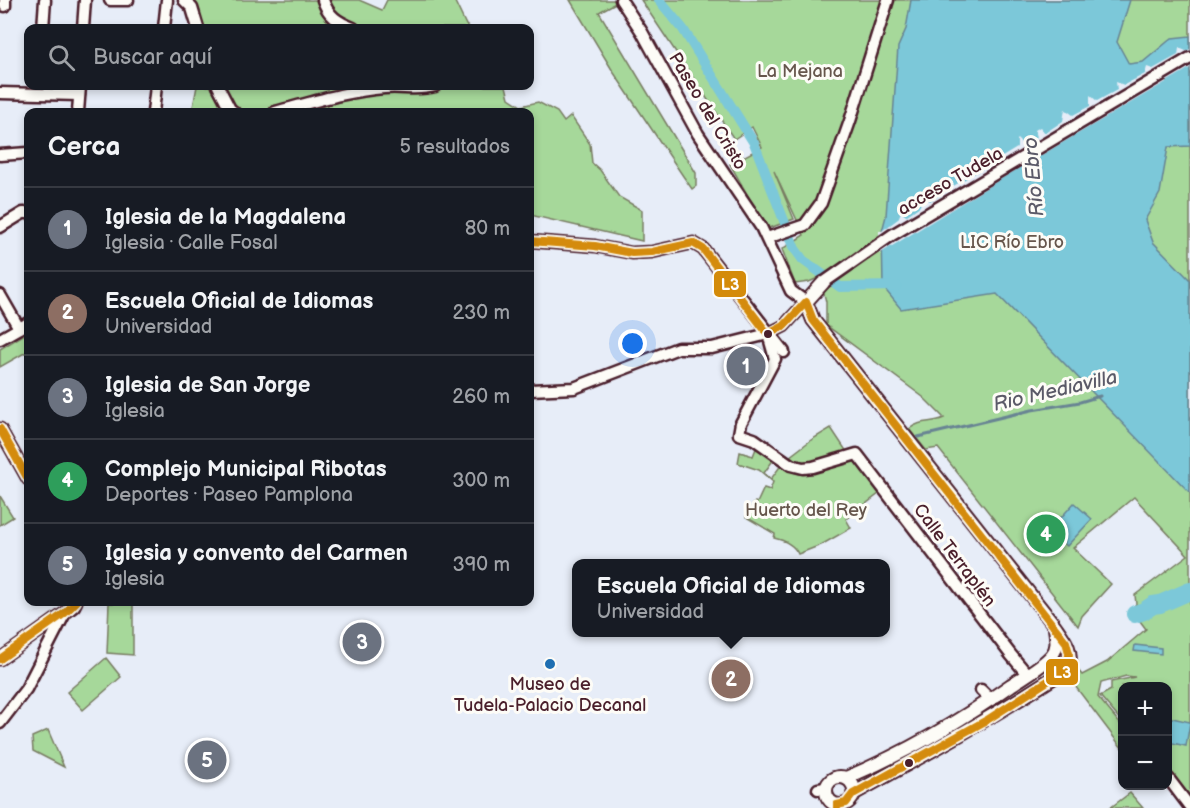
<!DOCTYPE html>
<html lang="es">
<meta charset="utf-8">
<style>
:root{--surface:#171b24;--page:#242831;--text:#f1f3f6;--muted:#9ea1a6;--line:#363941;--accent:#7c3aed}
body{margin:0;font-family:"Balsamiq Sans",sans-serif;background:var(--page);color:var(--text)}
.controls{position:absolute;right:18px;bottom:18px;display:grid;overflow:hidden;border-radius:12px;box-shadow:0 3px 9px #0003}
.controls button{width:54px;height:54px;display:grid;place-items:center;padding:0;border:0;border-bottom:2px solid var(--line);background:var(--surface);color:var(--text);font:30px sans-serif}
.you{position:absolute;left:633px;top:344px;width:21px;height:21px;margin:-15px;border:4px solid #fff;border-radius:50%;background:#1a73e8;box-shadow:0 0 0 9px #1a73e833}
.badge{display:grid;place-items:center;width:39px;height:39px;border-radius:50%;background:var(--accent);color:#fff;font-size:20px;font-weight:700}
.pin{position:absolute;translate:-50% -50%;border:3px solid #fff;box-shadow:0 2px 6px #0006}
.popup{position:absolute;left:572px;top:559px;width:318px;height:78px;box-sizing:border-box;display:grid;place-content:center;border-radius:12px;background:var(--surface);filter:drop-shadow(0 2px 4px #0005);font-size:20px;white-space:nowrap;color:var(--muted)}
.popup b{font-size:22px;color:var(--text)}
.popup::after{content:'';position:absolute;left:50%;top:100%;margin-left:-12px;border:12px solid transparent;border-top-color:var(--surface)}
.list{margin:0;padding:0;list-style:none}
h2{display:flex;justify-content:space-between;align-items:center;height:78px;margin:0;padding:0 24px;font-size:26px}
h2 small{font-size:20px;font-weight:400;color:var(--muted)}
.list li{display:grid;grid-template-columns:39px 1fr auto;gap:18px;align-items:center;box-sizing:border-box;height:84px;padding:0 24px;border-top:2px solid var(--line)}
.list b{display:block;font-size:22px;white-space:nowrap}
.list p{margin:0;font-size:20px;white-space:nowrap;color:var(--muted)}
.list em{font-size:20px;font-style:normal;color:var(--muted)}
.icon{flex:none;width:33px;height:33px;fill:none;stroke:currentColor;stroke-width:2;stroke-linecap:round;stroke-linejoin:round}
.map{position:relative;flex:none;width:1190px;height:808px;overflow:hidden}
.search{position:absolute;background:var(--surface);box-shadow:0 3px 9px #0003;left:24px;top:24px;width:510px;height:66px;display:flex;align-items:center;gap:15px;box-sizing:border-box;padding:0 21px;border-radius:12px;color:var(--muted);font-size:22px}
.panel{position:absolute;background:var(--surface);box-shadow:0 3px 9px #0003;left:24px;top:108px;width:510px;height:498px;border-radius:12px}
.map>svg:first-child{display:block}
.green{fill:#a6d89a;stroke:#787c62;stroke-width:1.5;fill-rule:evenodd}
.water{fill:#7bc8d9;stroke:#678493;stroke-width:1.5}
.pier{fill:#e7edf8}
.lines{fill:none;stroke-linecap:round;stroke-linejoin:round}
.stream{stroke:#678493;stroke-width:3}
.canal{stroke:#7bc8d9;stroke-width:10}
.river{stroke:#7bc8d9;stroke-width:18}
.minor-casing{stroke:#4a1f2b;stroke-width:15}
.major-casing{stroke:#4a1f2b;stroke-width:16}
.minor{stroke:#fdfcf7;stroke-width:10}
.major{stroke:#fdfcf7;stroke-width:12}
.bus-1-casing{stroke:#fdfcf7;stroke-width:12}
.bus-1{stroke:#d48b09;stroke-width:8}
.bus-dot{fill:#4a1f2b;stroke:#fdfcf7;stroke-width:2}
.poi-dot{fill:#1f6fb2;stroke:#fdfcf7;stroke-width:2}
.labels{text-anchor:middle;stroke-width:6;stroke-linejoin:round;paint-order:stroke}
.park-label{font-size:18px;fill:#66564c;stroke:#fdfcf7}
.street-label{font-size:18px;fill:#4a1f2b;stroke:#fdfcf7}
.poi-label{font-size:18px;fill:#4a1f2b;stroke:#fdfcf7}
.water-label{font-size:20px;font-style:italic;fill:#5b5a68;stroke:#fdfcf7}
.line-badge{stroke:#fdfcf7;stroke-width:2}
.badge-label{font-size:16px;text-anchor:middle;font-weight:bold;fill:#fff}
</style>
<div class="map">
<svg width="1190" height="808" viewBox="0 0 1190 808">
<rect width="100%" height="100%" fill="#e7edf8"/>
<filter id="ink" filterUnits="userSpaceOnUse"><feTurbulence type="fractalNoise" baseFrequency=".0167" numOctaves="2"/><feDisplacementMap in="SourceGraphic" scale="12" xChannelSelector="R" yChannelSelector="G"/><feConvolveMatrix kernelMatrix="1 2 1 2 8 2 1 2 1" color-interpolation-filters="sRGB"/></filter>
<g filter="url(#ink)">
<g class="green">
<path d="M193 0H359L382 10 387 0H454L466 25 470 28H204L199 9Z"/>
<path d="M570 0H621L599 12 696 173V186L692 189 683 176 614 73Z"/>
<path d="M641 0H1190V800L1168 767V686H1122V722L1100 696 1111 690V682L1135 677 1126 676 1101 683 1098 697 1122 726V748L1066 674 1074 665 1082 675 1107 662 1146 629 1131 609 1136 604 1135 595 1188 555 1134 497 1073 548 1111 584 1082 616 1078 626 938 448 926 450 909 429C922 419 930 424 944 418L923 397 826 325V302L820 277 809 282 795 284 782 249 804 235 774 171 794 219 767 229 730 164 762 147 752 127 734 139Z"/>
<path d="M197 86H506L509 98 521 106 538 102 557 112 564 122 571 116 590 144 592 163 600 170 619 197 642 210V241L530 215V112H192Z"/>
<path d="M28 332V351L0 367V349Z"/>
<path d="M831 428 847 452 804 465H799L789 457 811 440Z"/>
<path d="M757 446C766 453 784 469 793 472 812 479 836 464 854 459L880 493 846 519 851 528 821 545 798 554C794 545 783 540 774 538L775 534 746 517 755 502 757 503 764 488 770 490 773 482 759 470 738 463 740 452 753 456ZM774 459 782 464 771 479 764 473Z"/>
<path d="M0 496 13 517 0 525Z"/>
<path d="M109 603H133V655L107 653Z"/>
<path d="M106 658 121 677 83 710 67 692Z"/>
<path d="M48 730 64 767 33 751 32 737Z"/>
<path d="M1130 793 1143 808H1110Z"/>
</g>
<g class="water">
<path d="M911 0H1130L1117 42 1129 64 1143 62 1172 38 1190 36V146L1168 147 1160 193 1145 220 1153 242 1190 280V493L997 294 901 309 883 287 882 231 886 216 898 47 906 29Z"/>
<path d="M1074 503 1092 519 1067 546 1049 531Z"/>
<path d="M1135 645 1161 648V654L1134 651Z"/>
<path d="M1168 717 1190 722 1186 746 1168 742Z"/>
</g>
<path class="pier" d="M1179 48 1186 51 1190 49V68L1001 179 879 254V231H882L898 219 901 212 906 216 920 206 922 198 925 195 930 201 943 193 944 182 950 188 967 178V171L974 174 1017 148V139L1022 144 1037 137 1035 130 1040 127 1045 133 1063 121 1065 109 1073 115 1090 106V95L1097 101 1117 90 1116 82 1124 85 1145 74 1147 67 1153 69 1178 55Z"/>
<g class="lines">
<path class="stream" d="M918 437 1032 410 1080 402 1100 396"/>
<path class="canal" d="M659 0 683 29 754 143 795 249 803 260 840 287 897 286"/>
<path class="river" d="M1135 614 1144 611 1153 605 1160 604 1190 591"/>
<g class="minor-casing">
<g id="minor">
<path d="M110 0H128"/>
<path d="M184 0 192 8 198 28"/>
<path d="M323 0C328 16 338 22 353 28"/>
<path d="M5 6V0"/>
<path d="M43 28 45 0"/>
<path d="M83 28 85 0"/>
<path d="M164 28 167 0"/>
<path d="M218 86 230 109 234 112"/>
<path d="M0 93 79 95"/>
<path d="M78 112 80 86"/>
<path d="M153 112 156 86"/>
<path d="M275 112C310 103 347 91 384 88 402 86 416 91 435 86"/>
<path d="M0 155 28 153"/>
<path d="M0 227 23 213H28"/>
<path d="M767 238 805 225 821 203 850 121 888 0"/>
<path d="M530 241 595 246 632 253 652 252 693 243 703 249 784 352"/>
<path d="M823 283 892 235 1190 58"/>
<path d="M0 295 19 328"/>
<path d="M768 334 775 359 741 423 739 434 754 439 791 465 803 468 813 467 857 454 1011 655 1027 674"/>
<path d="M0 339 28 323"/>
<path d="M530 390 574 388 678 348H712L768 334 784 326 806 302 791 291 761 227 698 134 642 32 621 0"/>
<path d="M0 429 28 479"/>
<path d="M0 659 65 613 74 606 76 602"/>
<path d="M981 690 991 700"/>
<path d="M0 723 26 689 65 613"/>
<path d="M1168 778 1190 807"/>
<path d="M818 789 826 788"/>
</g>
</g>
<g class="major-casing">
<g id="major">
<path d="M823 283 806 302 813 320 1055 626C1064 639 1074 651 1068 668 999 714 926 754 853 794"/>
<circle cx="840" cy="791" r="14"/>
<path d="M846 778C905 753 959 722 1011 685 1023 677 1043 666 1052 655 1059 647 1056 637 1055 628"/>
</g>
</g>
<use href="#minor" class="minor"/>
<use href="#major" class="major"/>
<g class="bus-1-casing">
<g id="bus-1">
<path d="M530 241 595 246 632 253 652 252 693 243 703 249 768 334 784 326 806 302 813 320 1066 642 1069 653 1068 668 987 720 853 794 846 803 837 805V808"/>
<path d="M0 429 28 479"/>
<path d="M0 659 65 613 76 602"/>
</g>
</g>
<use href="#bus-1" class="bus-1"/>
</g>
</g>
<g class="bus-dot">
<circle cx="768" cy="334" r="5"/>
<circle cx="909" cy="763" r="5"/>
</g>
<circle class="poi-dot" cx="550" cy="664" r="6"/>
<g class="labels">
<g class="park-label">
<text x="800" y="77">La Mejana</text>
<text x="1012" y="248">LIC Río Ebro</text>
<text x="806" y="516">Huerto del Rey</text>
</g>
<g class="street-label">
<text transform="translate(708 111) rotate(59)" y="6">Paseo del Cristo</text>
<text transform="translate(950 181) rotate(-30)" y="6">acceso Tudela</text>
<text transform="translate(955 555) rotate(53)" y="6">Calle Terraplén</text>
</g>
<g class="poi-label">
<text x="550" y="690">Museo de<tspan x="550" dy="21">Tudela-Palacio Decanal</tspan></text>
</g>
<g class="water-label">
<text transform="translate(1033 177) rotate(-95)" y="7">Río Ebro</text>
<text transform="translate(1055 390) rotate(-13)" y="7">Rio Mediavilla</text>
</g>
</g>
<g class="line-badge">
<rect x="713" y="270" width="34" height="28" rx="6" fill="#d48b09"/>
<rect x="1045" y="658" width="34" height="28" rx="6" fill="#d48b09"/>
</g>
<g class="badge-label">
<text x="730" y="290">L3</text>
<text x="1062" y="678">L3</text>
</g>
</svg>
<div class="controls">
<button>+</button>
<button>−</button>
</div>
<div class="you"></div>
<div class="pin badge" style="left:746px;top:366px;background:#6b7280">1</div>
<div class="pin badge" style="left:731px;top:679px;background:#8d6e63">2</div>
<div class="popup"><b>Escuela Oficial de Idiomas</b>Universidad</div>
<div class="pin badge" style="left:362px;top:642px;background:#6b7280">3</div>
<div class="pin badge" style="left:1046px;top:534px;background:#2e9e5b">4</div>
<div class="pin badge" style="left:207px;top:760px;background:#6b7280">5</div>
<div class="search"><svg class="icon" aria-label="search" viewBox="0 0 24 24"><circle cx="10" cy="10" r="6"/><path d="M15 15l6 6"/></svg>Buscar aquí</div>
<section class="panel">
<h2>Cerca<small>5 resultados</small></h2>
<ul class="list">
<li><span class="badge" style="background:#6b7280">1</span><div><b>Iglesia de la Magdalena</b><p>Iglesia · Calle Fosal</p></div><em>80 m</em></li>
<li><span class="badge" style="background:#8d6e63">2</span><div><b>Escuela Oficial de Idiomas</b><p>Universidad</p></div><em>230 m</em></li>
<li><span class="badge" style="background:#6b7280">3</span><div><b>Iglesia de San Jorge</b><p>Iglesia</p></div><em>260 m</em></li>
<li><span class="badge" style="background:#2e9e5b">4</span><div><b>Complejo Municipal Ribotas</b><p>Deportes · Paseo Pamplona</p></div><em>300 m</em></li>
<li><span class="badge" style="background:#6b7280">5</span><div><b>Iglesia y convento del Carmen</b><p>Iglesia</p></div><em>390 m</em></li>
</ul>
</section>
</div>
